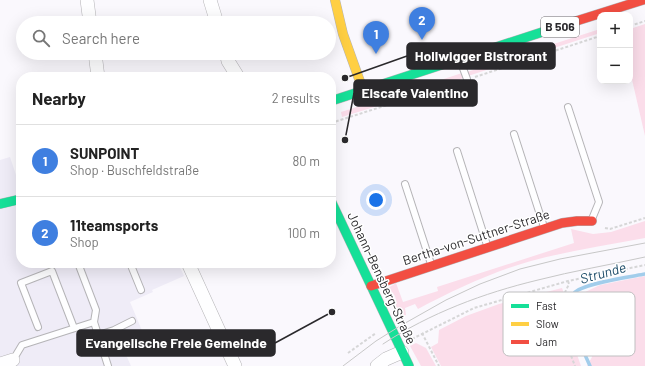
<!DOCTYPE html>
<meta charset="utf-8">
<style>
:root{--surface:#fff;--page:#f6f6f6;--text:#222;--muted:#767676;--line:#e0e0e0;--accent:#7c3aed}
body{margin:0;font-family:Barlow,sans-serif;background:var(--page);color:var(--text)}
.controls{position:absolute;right:12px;top:12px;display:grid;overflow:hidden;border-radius:8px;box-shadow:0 4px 16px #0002}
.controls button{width:36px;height:36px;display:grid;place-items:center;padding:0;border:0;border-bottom:1px solid var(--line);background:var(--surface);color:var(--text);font:20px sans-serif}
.you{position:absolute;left:376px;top:200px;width:14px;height:14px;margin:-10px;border:3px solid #fff;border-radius:50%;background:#1a73e8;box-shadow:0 0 0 6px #1a73e833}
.badge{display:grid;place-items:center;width:26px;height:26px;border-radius:50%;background:var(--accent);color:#fff;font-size:13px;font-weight:700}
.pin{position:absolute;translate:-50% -33px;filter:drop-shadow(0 1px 2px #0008)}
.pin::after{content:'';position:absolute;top:21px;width:14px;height:12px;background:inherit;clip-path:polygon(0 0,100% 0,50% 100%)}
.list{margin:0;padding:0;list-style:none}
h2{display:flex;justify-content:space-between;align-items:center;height:52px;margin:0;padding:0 16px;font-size:17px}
h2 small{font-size:13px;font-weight:400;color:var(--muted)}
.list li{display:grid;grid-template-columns:26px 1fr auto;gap:12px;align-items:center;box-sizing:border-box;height:72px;padding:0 16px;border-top:1px solid var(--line)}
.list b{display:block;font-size:15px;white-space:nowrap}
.list p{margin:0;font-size:13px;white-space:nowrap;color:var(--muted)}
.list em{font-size:13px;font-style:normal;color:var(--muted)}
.icon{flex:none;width:22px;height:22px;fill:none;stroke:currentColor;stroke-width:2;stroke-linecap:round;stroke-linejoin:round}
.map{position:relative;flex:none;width:645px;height:366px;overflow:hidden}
.search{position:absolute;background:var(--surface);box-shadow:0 4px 16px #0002;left:16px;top:16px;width:320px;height:44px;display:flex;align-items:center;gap:10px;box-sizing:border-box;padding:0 14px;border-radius:22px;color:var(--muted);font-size:15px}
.panel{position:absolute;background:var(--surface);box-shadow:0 4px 16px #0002;left:16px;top:72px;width:320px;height:196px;border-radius:16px}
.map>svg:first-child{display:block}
.built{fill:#efecf7}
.green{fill:#fbddea}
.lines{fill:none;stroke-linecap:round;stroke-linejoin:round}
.stream{stroke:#a2cdeb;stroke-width:3.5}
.lane-casing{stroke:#b5b4b7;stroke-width:8}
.street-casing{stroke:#b5b4b7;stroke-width:14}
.fast-casing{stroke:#b5b4b7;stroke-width:10}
.slow-casing{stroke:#b5b4b7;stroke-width:10}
.jam-casing{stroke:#b5b4b7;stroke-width:10}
.path{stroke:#d6d6d7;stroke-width:2;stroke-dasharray:3 2;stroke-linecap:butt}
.lane{stroke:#fefeff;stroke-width:6}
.street{stroke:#fefeff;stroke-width:13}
.fast{stroke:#16e098;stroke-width:9}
.slow{stroke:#ffcf43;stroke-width:9}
.jam{stroke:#f24e42;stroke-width:9}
.tram{stroke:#c7c7c7;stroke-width:1}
.labels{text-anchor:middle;stroke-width:3;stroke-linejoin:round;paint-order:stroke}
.shield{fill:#fff;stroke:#6a696b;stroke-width:1}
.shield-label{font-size:12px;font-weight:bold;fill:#2a292c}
.street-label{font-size:13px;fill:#2a292c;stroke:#fff}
.water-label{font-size:14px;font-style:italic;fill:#204e6b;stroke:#fff}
.key{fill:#fff;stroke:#bfbfc0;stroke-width:1}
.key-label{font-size:11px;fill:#2a292c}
.leader{fill:none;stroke:#2a292c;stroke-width:1.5}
.callout-dot{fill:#2a292c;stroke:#fff;stroke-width:1.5}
.callout{fill:#2a292c;stroke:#2a292c;stroke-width:1.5}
.callout-label{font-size:14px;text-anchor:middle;font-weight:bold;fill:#fff}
</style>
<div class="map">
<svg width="645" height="366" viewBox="0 0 645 366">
<rect width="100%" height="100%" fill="#faf8fd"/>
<path class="built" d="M10 157 21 190V263H178L184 276 152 290 153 292 130 302 143 333 121 344 131 366H0V160Z"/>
<g class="green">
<path d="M645 24V136L630 71V29Z"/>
<path d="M600 29V33L468 76 467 72Z"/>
<path d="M462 73 464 78 394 100 392 96Z"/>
<path d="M385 98 387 103 342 117 341 112Z"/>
<path d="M645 221V238C607 245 568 251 531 261 492 272 454 290 418 309L415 304 405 308 406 315 401 317 397 313 393 315 392 311 395 310C395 307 397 303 396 300 395 294 391 289 385 290L396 283 403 302 438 291 437 287 574 243 571 229 593 234 611 232Z"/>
<path d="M645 276V366H587L592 357 574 303 583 293 600 285Z"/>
<path d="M562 288 566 299C563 305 563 310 564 317L581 366H441L431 347 438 343 439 330 466 316 499 304Z"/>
<path d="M416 343 426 348 436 366H421L410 346Z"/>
</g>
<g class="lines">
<path class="stream" d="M590 366 569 319C568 310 568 299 575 292 586 283 629 277 645 274"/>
<g class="lane-casing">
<g id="lane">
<path d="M461 63 467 79"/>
<path d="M568 107 599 202 592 219"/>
<path d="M514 134 544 227"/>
<path d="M457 151 487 245"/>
<path d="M405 184 431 264"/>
<path d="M130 263 141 290"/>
<path d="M94 322 108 366"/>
<path d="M38 327 21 283 52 271 74 328"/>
<path d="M98 335 114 330 132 321"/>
<path d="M13 360 22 345 94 322 96 310 78 263"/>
</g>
</g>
<g class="street-casing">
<g id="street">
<path d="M87 0 90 23"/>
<path d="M210 0 217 23"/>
<path d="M95 53 98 77"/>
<path d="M226 53 228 61 238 77"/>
<path d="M188 263 235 366"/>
<path d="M0 364 13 360"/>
<path d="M377 366 386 359 402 352"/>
</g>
</g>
<g class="fast-casing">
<g id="fast">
<path d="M331 101 570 23"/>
<path d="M331 201 409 366"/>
<path d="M0 204 21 199"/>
</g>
</g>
<g class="slow-casing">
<path id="slow" d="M335 0 343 34 363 90"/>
</g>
<g class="jam-casing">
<g id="jam">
<path d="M570 23 643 0"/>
<path d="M371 286 562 223 577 221H592"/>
</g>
</g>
<g class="path">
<path d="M630 26 645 21"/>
<path d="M475 77 600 36"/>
<path d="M331 123 459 82"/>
<path d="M605 228 610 229 645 218"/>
<path d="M568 281 569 284 558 307V322L575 366"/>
<path d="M422 333 439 366"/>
<path d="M412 339 474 308 568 281 645 265"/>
<path d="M348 353 376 333"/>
</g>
<use href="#lane" class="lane"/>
<use href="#street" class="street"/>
<use href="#fast" class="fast"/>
<use href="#slow" class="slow"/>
<use href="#jam" class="jam"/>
<g class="tram">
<path d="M383 344C430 313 484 293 538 280 573 271 609 265 645 257"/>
<path d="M343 366 376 341 400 326 446 300 480 284 520 269 560 259 645 243"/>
</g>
</g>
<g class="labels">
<rect class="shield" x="541" y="17" width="38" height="20" rx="3"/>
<g class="shield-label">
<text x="560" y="31">B 506</text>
</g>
<g class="street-label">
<text transform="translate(476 237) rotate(-18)" y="5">Bertha-von-Suttner-Straße</text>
<text transform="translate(382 278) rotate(65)" y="5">Johann-Bensberg-Straße</text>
</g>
<g class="water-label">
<text transform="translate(603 273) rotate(-15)" y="5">Strunde</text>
</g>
</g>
<rect x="503" y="292" width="132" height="64" rx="6" class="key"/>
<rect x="511" y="304" width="18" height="4" fill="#16e098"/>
<rect x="511" y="322" width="18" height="4" fill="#ffcf43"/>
<rect x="511" y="340" width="18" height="4" fill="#f24e42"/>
<g class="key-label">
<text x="536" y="310">Fast</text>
<text x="536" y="328">Slow</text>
<text x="536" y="346">Jam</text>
</g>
<path class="leader" d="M345 78L407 56M345 140L354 93M332 312L275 343"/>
<g class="callout-dot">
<circle cx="345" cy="78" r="4"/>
<circle cx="345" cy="140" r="4"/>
<circle cx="332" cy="312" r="4"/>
</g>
<g class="callout">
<rect x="407" y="43" width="148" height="26" rx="4"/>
<rect x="354" y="80" width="123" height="26" rx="4"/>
<rect x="77" y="330" width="198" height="26" rx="4"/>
</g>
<g class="callout-label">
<text x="481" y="61">Hollwigger Bistrorant</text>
<text x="415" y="98">Eiscafe Valentino</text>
<text x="176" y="348">Evangelische Freie Gemeinde</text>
</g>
</svg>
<div class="controls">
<button>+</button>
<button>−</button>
</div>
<div class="you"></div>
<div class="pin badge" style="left:376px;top:54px;background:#3f7fe0">1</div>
<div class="pin badge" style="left:422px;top:40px;background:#3f7fe0">2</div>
<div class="search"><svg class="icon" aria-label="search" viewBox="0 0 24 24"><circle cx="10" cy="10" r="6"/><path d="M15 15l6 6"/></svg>Search here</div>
<section class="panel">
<h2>Nearby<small>2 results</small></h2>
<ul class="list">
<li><span class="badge" style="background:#3f7fe0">1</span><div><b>SUNPOINT</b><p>Shop · Buschfeldstraße</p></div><em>80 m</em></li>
<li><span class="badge" style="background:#3f7fe0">2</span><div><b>11teamsports</b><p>Shop</p></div><em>100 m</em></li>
</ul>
</section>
</div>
